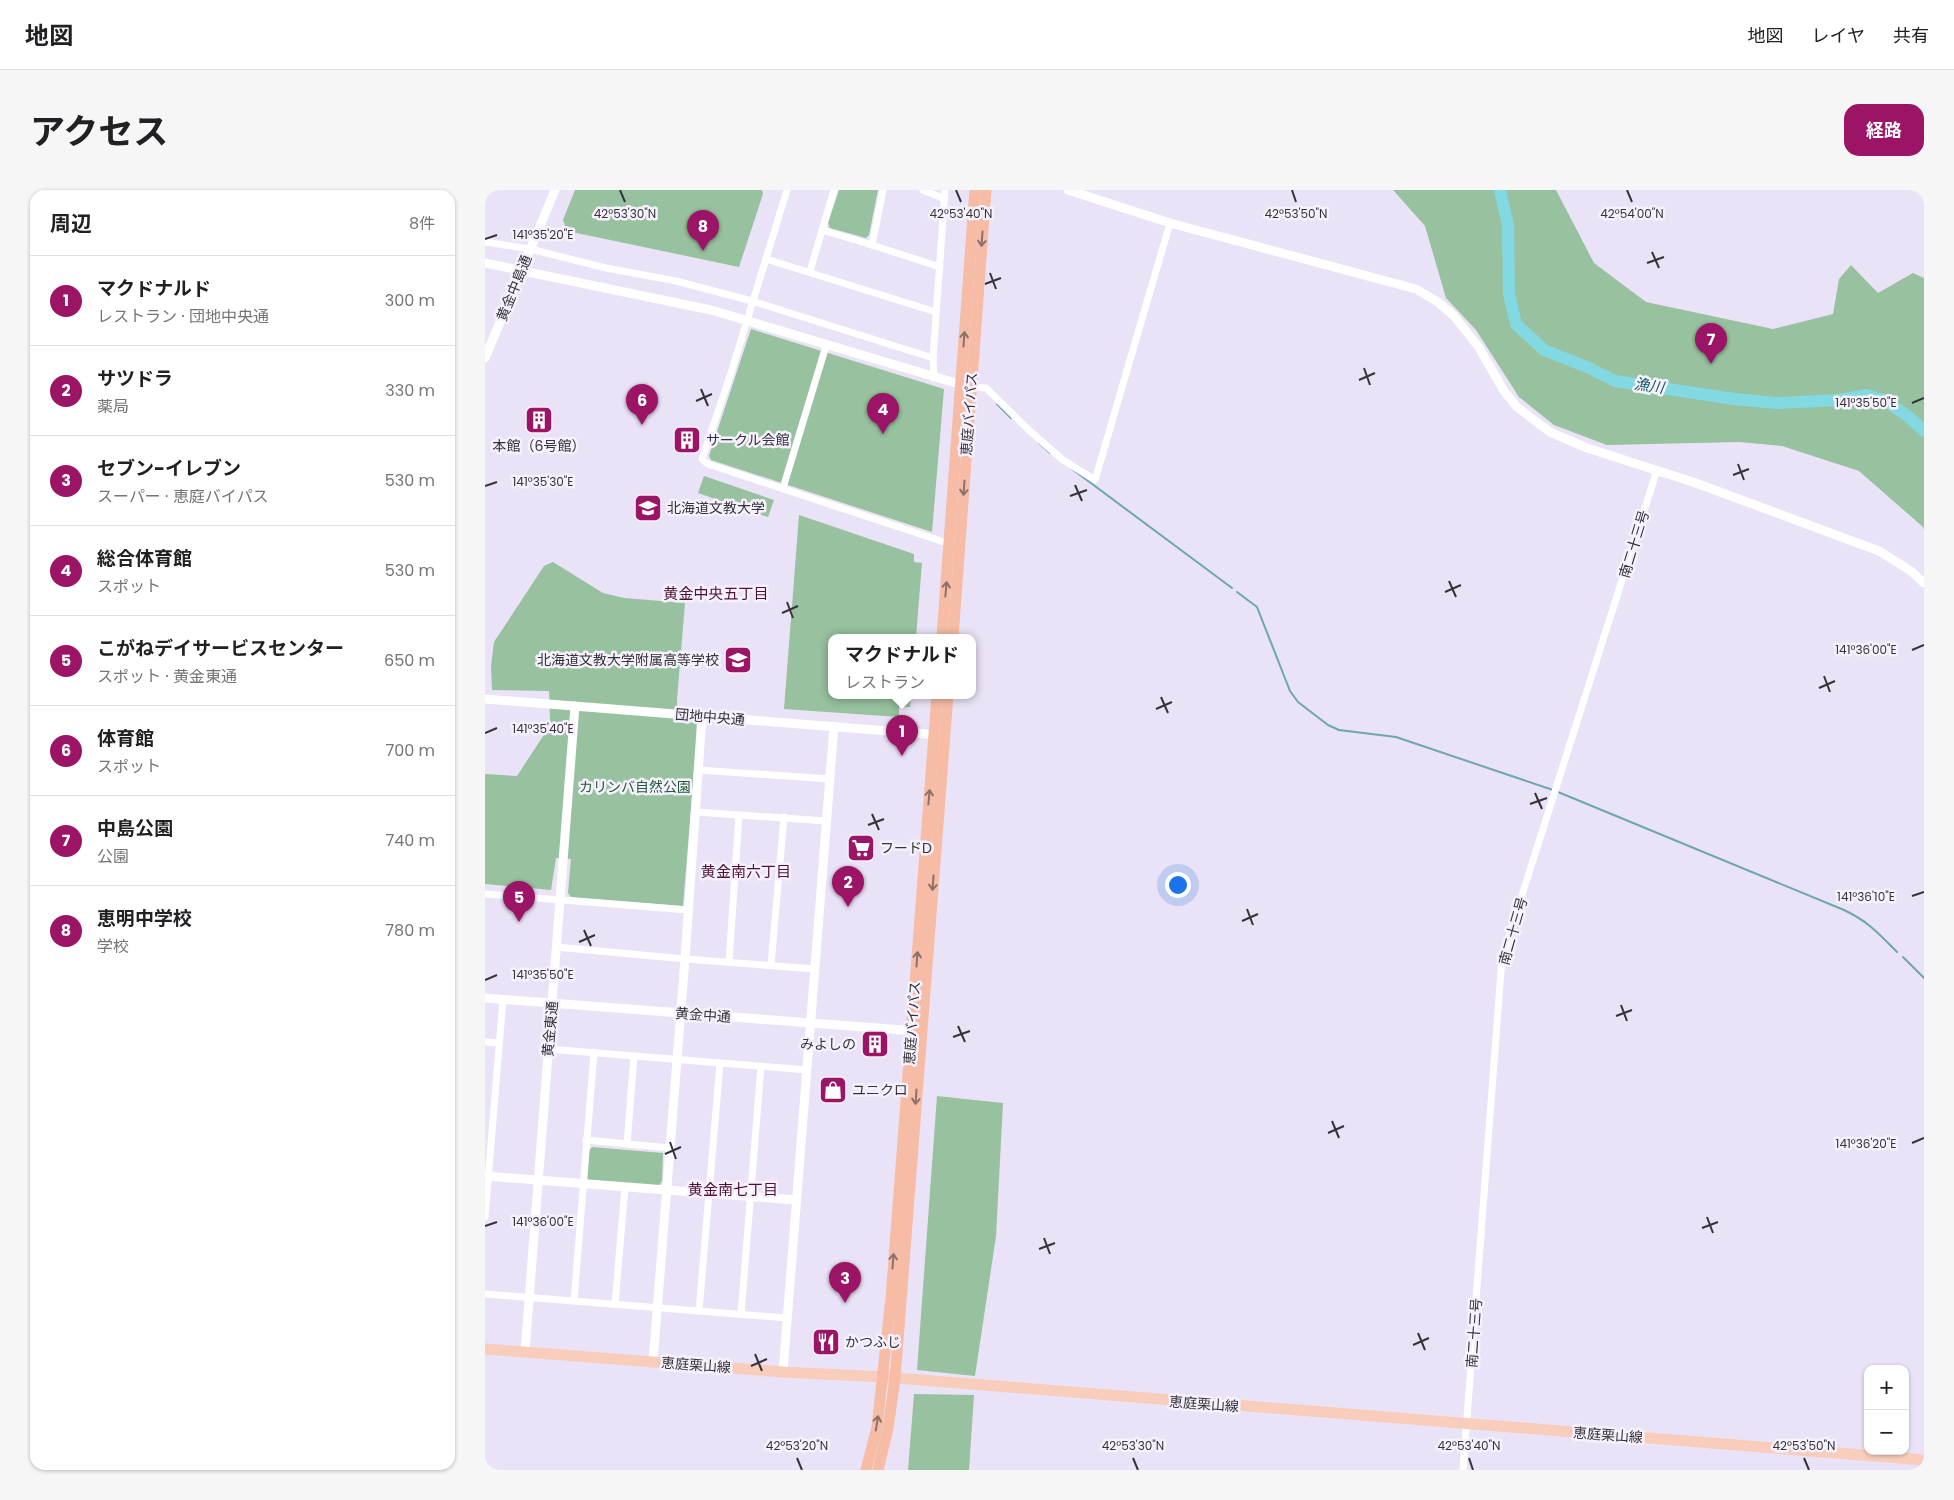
<!DOCTYPE html>
<html lang="ja">
<meta charset="utf-8">
<style>
:root{--surface:#fff;--page:#f6f6f6;--text:#202124;--muted:#757577;--line:#e0e0e0;--accent:#9c1465}
body{margin:0;font-family:Poppins,"Noto Sans JP",sans-serif;background:var(--page);color:var(--text)}
.controls{position:absolute;right:15px;bottom:15px;display:grid;overflow:hidden;border-radius:10px;box-shadow:0 1px 4px #0004}
.controls button{width:45px;height:45px;display:grid;place-items:center;padding:0;border:0;border-bottom:1px solid var(--line);background:var(--surface);color:var(--text);font:25px sans-serif}
.you{position:absolute;left:692px;top:694px;width:18px;height:18px;margin:-12px;border:4px solid #fff;border-radius:50%;background:#1a73e8;box-shadow:0 0 0 8px #1a73e833}
.badge{display:grid;place-items:center;width:32px;height:32px;border-radius:50%;background:var(--accent);color:#fff;font-size:16px;font-weight:700}
.pin{position:absolute;translate:-50% -41px;filter:drop-shadow(0 1px 2px #0008)}
.pin::after{content:'';position:absolute;top:26px;width:18px;height:15px;background:inherit;clip-path:polygon(0 0,100% 0,50% 100%)}
.popup{position:absolute;left:343px;top:444px;width:148px;height:65px;box-sizing:border-box;display:grid;place-content:center;border-radius:10px;background:var(--surface);filter:drop-shadow(0 1px 4px #0005);font-size:16px;white-space:nowrap;color:var(--muted)}
.popup b{font-size:19px;color:var(--text)}
.popup::after{content:'';position:absolute;left:50%;top:100%;margin-left:-10px;border:10px solid transparent;border-top-color:var(--surface)}
.list{margin:0;padding:0;list-style:none}
h2{display:flex;justify-content:space-between;align-items:center;height:65px;margin:0;padding:0 20px;font-size:21px}
h2 small{font-size:16px;font-weight:400;color:var(--muted)}
.list li{display:grid;grid-template-columns:32px 1fr auto;gap:15px;align-items:center;box-sizing:border-box;height:90px;padding:0 20px;border-top:1px solid var(--line)}
.list b{display:block;font-size:19px;white-space:nowrap}
.list p{margin:0;font-size:16px;white-space:nowrap;color:var(--muted)}
.list em{font-size:16px;font-style:normal;color:var(--muted)}
.map{position:relative;flex:none;width:1439px;height:1280px;overflow:hidden;border-radius:15px}
header{display:flex;align-items:center;gap:30px;box-sizing:border-box;height:70px;padding:0 25px;background:var(--surface);border-bottom:1px solid var(--line)}
header strong{font-size:24px}
nav{display:flex;gap:28px;margin-inline-start:auto;font-size:18px}
.intro{display:flex;align-items:center;justify-content:space-between;box-sizing:border-box;height:120px;padding:0 30px}
h1{margin:0;font-size:35px}
.button{padding:12px 22px;border-radius:15px;background:var(--accent);color:#fff;font-size:18px;font-weight:700}
main{display:flex;gap:30px;padding:0 30px}
aside{flex:1;background:var(--surface);border-radius:15px;box-shadow:0 1px 4px #0004}
.map>svg:first-child{display:block}
.green{fill:#97c19f}
.lines{fill:none;stroke-linecap:round;stroke-linejoin:round}
.stream{stroke:#6ca7af;stroke-width:2}
.river{stroke:#83d9e2;stroke-width:12}
.minor{stroke:#fff;stroke-width:7}
.tertiary{stroke:#fff;stroke-width:9}
.primary{stroke:#f8cdbc;stroke-width:11}
.trunk{stroke:#f6bca6;stroke-width:11}
.oneway{stroke:#8c706a}
.ticks{fill:none;stroke:#353239;stroke-width:2}
.labels{text-anchor:middle;stroke-width:5;stroke-linejoin:round;paint-order:stroke}
.street-label{font-size:14px;fill:#353239;stroke:#f6f1fd}
.poi-label{font-size:14px;fill:#353239;stroke:#f6f1fd;text-anchor:start}
.park-label{font-size:14px;fill:#1e5a31;stroke:#f6f1fd}
.water-label{font-size:15px;font-style:italic;fill:#0b585f;stroke:#f6f1fd}
.neighbourhood-label{font-size:15px;fill:#501134;stroke:#f6f1fd}
.ticks-label{font-size:12px;text-anchor:middle;fill:#353239;stroke:#f6f1fd;stroke-width:5;stroke-linejoin:round;paint-order:stroke}
</style>
<header>
<strong>地図</strong>
<nav><a>地図</a><a>レイヤ</a><a>共有</a></nav>
</header>
<div class="intro"><h1>アクセス</h1><a class="button">経路</a></div>
<main>
<aside>
<h2>周辺<small>8件</small></h2>
<ul class="list">
<li><span class="badge">1</span><div><b>マクドナルド</b><p>レストラン · 団地中央通</p></div><em>300 m</em></li>
<li><span class="badge">2</span><div><b>サツドラ</b><p>薬局</p></div><em>330 m</em></li>
<li><span class="badge">3</span><div><b>セブン-イレブン</b><p>スーパー · 恵庭バイパス</p></div><em>530 m</em></li>
<li><span class="badge">4</span><div><b>総合体育館</b><p>スポット</p></div><em>530 m</em></li>
<li><span class="badge">5</span><div><b>こがねデイサービスセンター</b><p>スポット · 黄金東通</p></div><em>650 m</em></li>
<li><span class="badge">6</span><div><b>体育館</b><p>スポット</p></div><em>700 m</em></li>
<li><span class="badge">7</span><div><b>中島公園</b><p>公園</p></div><em>740 m</em></li>
<li><span class="badge">8</span><div><b>恵明中学校</b><p>学校</p></div><em>780 m</em></li>
</ul>
</aside>
<div class="map">
<svg width="1439" height="1280" viewBox="0 0 1439 1280">
<rect width="100%" height="100%" fill="#eae2f6"/>
<g class="green">
<path d="M90 0H277L278 4 254 77 82 41 78 30Z"/>
<path d="M354 0H393L384 45 381 48 345 38 343 33Z"/>
<path d="M908 0H1071L1109 73 1161 112 1288 139 1348 124 1354 89 1366 75 1393 103 1428 83 1439 88V340L1438 337 1374 281 1297 256 1254 252 1122 255 1069 235 1034 207 991 140 961 108 940 36Z"/>
<path d="M266 139 459 199 447 342 226 270 224 266Z"/>
<path d="M219 286 289 310 283 327 213 303Z"/>
<path d="M314 325 429 364V372L437 373 431 447H347V505H426L425 517H414V527L299 519Z"/>
<path d="M68 372 118 403 139 408 200 413 192 510 193 532 213 533 198 716 86 707 83 703 86 669 71 668 66 700 0 694V584L32 586 62 540 65 530 64 501 7 500 6 476 9 452 59 376Z"/>
<path d="M452 906 518 913 511 1046 490 1186 432 1180Z"/>
<path d="M107 957 178 963 177 991 174 996 104 991 102 988 104 961Z"/>
<path d="M429 1204 489 1205 484 1280H423Z"/>
</g>
<g class="lines">
<g class="stream">
<path d="M512 214 526 228"/>
<path d="M554 253 565 263"/>
<path d="M587 279 747 398"/>
<path d="M752 402 772 417 805 501 813 512 843 535 854 540 911 547 1068 600"/>
<path d="M1073 602 1359 720C1384 732 1393 743 1412 762"/>
<path d="M1418 767 1439 788"/>
</g>
<path class="river" d="M1015 0 1023 35 1024 104 1031 134 1059 160 1102 177 1130 191 1249 209 1291 213 1354 210 1381 205 1400 211 1423 226 1439 241"/>
<g class="minor">
<path d="M302 0 246 183 217 269 223 274 465 354"/>
<path d="M438 0 460 9"/>
<path d="M337 40 387 55 455 77"/>
<path d="M0 52 45 59 121 78 191 91 267 111 448 168"/>
<path d="M387 55 398 0"/>
<path d="M281 69 451 122"/>
<path d="M325 81 349 0"/>
<path d="M449 188 448 168 460 0"/>
<path d="M486 197 501 198 547 243 578 270 610 290 685 33"/>
<path d="M298 298 341 156"/>
<path d="M213 580 345 589"/>
<path d="M211 622 341 631"/>
<path d="M0 704 203 720"/>
<path d="M71 757 200 769 330 779"/>
<path d="M244 772 254 625"/>
<path d="M286 775 299 627"/>
<path d="M0 852 14 853"/>
<path d="M63 859 322 880"/>
<path d="M101 950 185 958"/>
<path d="M142 954 149 866"/>
<path d="M0 1027 18 809"/>
<path d="M0 1104 302 1128"/>
<path d="M89 1111 109 862"/>
<path d="M130 1114 140 997"/>
<path d="M214 1121 235 873"/>
<path d="M256 1124 276 876"/>
<path d="M978 1280 1017 768 1172 280"/>
</g>
<g class="tertiary">
<path d="M583 0 685 33 931 99 953 112 969 126 993 156 1019 201 1032 217 1065 242 1102 258 1208 292 1394 361 1426 381 1439 393"/>
<path d="M0 73 226 120 481 196"/>
<path d="M0 168 70 0"/>
<path d="M0 509 454 545"/>
<path d="M0 808 431 841"/>
<path d="M0 986 311 1010"/>
<path d="M40 1162 90 516"/>
<path d="M168 1172 200 769 217 526"/>
<path d="M298 1182 349 536"/>
</g>
<path class="primary" d="M0 1159 298 1182 398 1187 1439 1270"/>
<g class="trunk">
<path d="M457 447 490 0"/>
<path d="M468 447 501 0"/>
<path d="M381 1280 392 1237 406 1108 452 505"/>
<path d="M393 1280 403 1238 410 1189 463 505"/>
</g>
</g>
<defs><path id="oneway-shaft" d="M-6 0H5M1.5-3L5.5 0L1.5 3" fill="none" stroke-width="1.6" stroke-linecap="round" stroke-linejoin="round" transform="scale(1.25)"/></defs>
<g class="oneway">
<use href="#oneway-shaft" transform="translate(497 49) rotate(94)"/>
<use href="#oneway-shaft" transform="translate(479 149) rotate(-86)"/>
<use href="#oneway-shaft" transform="translate(479 298) rotate(94)"/>
<use href="#oneway-shaft" transform="translate(461 399) rotate(-85)"/>
<use href="#oneway-shaft" transform="translate(444 607) rotate(-85)"/>
<use href="#oneway-shaft" transform="translate(448 693) rotate(94)"/>
<use href="#oneway-shaft" transform="translate(432 769) rotate(-86)"/>
<use href="#oneway-shaft" transform="translate(431 907) rotate(94)"/>
<use href="#oneway-shaft" transform="translate(408 1071) rotate(-86)"/>
<use href="#oneway-shaft" transform="translate(392 1233) rotate(-81)"/>
</g>
<path class="ticks" d="M135 0 140 12M471 0 476 12M807 0 811 12M1142 0 1147 12M0 49 12 45M1167 62 1174 78M1162 73 1179 67M505 83 511 99M500 94 516 88M879 178 885 195M874 190 890 183M216 199 223 216M211 211 227 204M1427 213 1439 208M1253 274 1259 290M1248 285 1264 279M590 295 597 311M0 296 12 292M585 306 602 300M964 391 971 407M960 402 976 395M302 412 308 428M297 423 313 416M1427 460 1439 455M1339 486 1345 502M1334 498 1350 491M676 507 683 523M671 519 687 512M0 543 12 538M1050 603 1057 619M1045 614 1062 608M387 624 394 640M383 635 399 629M1427 706 1439 702M762 719 768 735M757 731 773 724M99 740 106 756M94 752 110 745M0 790 12 785M1136 815 1142 831M1131 826 1147 820M473 836 480 852M468 847 485 841M847 931 854 948M843 943 859 936M185 952 191 969M1427 953 1439 948M180 964 196 957M1222 1027 1228 1043M0 1036 12 1032M1217 1038 1233 1032M559 1048 565 1064M554 1059 570 1053M933 1143 940 1160M928 1155 944 1148M270 1164 277 1181M266 1176 282 1169M312 1268 317 1280M648 1268 653 1280M984 1268 988 1280M1319 1268 1324 1280"/>
<defs>
<g id="building-square" transform="scale(1.4375)"><rect x="-9" y="-9" width="18" height="18" rx="4" fill="#9c1465" stroke="#f6f1fd"/><path d="M-4-6H4V6H1V3H-1V6H-4ZM-2.5-4.3h1.7v1.8h-1.7ZM.8-4.3h1.7v1.8H.8ZM-2.5-1h1.7V.8h-1.7ZM.8-1h1.7V.8H.8Z" fill="#fff"/></g>
<g id="university-square" transform="scale(1.4375)"><rect x="-9" y="-9" width="18" height="18" rx="4" fill="#9c1465" stroke="#f6f1fd"/><path d="M0-5L7-2L0 1L-7-2ZM-4 1L0 2.5L4 1V4Q0 6-4 4Z" fill="#fff"/></g>
<g id="school-square" transform="scale(1.4375)"><rect x="-9" y="-9" width="18" height="18" rx="4" fill="#9c1465" stroke="#f6f1fd"/><path d="M0-5L7-2L0 1L-7-2ZM-4 1L0 2.5L4 1V4Q0 6-4 4Z" fill="#fff"/></g>
<g id="supermarket-square" transform="scale(1.4375)"><rect x="-9" y="-9" width="18" height="18" rx="4" fill="#9c1465" stroke="#f6f1fd"/><path d="M-6-5.5h2.5l.6 2H6L4.5 2H-2.5L-4.4-4H-6ZM-1.5 3.2a1.3 1.3 0 1 0 .1 0ZM3 3.2a1.3 1.3 0 1 0 .1 0Z" fill="#fff"/></g>
<g id="shop-square" transform="scale(1.4375)"><rect x="-9" y="-9" width="18" height="18" rx="4" fill="#9c1465" stroke="#f6f1fd"/><path d="M-5-2.5h2.3a2.7 3.5 0 0 1 5.4 0H5L5.5 6h-11ZM-1.5-2.5h3a1.5 2.3 0 0 0-3 0Z" fill="#fff"/></g>
<g id="restaurant-square" transform="scale(1.4375)"><rect x="-9" y="-9" width="18" height="18" rx="4" fill="#9c1465" stroke="#f6f1fd"/><path d="M-5-6h1v4h1v-4h1v4h1v-4h1v5L-1.5 .5V6h-2V.5L-5-1ZM5-6V6H3V1.5H1.5Q1.5-4 5-6Z" fill="#fff"/></g>
</defs>
<g fill-rule="evenodd">
<use href="#building-square" x="54" y="230"/>
<use href="#building-square" x="202" y="250"/>
<use href="#university-square" x="163" y="318"/>
<use href="#school-square" x="253" y="470"/>
<use href="#supermarket-square" x="376" y="658"/>
<use href="#building-square" x="390" y="854"/>
<use href="#shop-square" x="348" y="900"/>
<use href="#restaurant-square" x="341" y="1152"/>
</g>
<g class="labels">
<g class="street-label">
<text transform="translate(29 98) rotate(-68)" y="5">黄金中島通</text>
<text transform="translate(484 224) rotate(-86)" y="5">恵庭バイパス</text>
<text transform="translate(1149 354) rotate(-73)" y="5">南二十三号</text>
<text transform="translate(225 527) rotate(5)" y="5">団地中央通</text>
<text transform="translate(1028 741) rotate(-74)" y="5">南二十三号</text>
<text transform="translate(218 825) rotate(4)" y="5">黄金中通</text>
<text transform="translate(427 833) rotate(-86)" y="5">恵庭バイパス</text>
<text transform="translate(65 839) rotate(-85)" y="5">黄金東通</text>
<text transform="translate(989 1143) rotate(-86)" y="5">南二十三号</text>
<text transform="translate(211 1175) rotate(4)" y="5">恵庭栗山線</text>
<text transform="translate(719 1214) rotate(4)" y="5">恵庭栗山線</text>
<text transform="translate(1123 1245) rotate(4)" y="5">恵庭栗山線</text>
</g>
<g class="poi-label">
<text x="221" y="255">サークル会館</text>
<text x="54" y="261" text-anchor="middle">本館（6号館）</text>
<text x="182" y="323">北海道文教大学</text>
<text x="234" y="475" text-anchor="end">北海道文教大学附属高等学校</text>
<text x="395" y="663">フードD</text>
<text x="371" y="859" text-anchor="end">みよしの</text>
<text x="367" y="905">ユニクロ</text>
<text x="360" y="1157">かつふじ</text>
</g>
<g class="park-label">
<text x="150" y="602">カリンバ自然公園</text>
</g>
<g class="water-label">
<text transform="translate(1164 196) rotate(8)" y="5">漁川</text>
</g>
<g class="neighbourhood-label">
<text x="231" y="409">黄金中央五丁目</text>
<text x="261" y="687">黄金南六丁目</text>
<text x="248" y="1005">黄金南七丁目</text>
</g>
</g>
<g class="ticks-label">
<text x="140" y="28">42°53'30"N</text>
<text x="476" y="28">42°53'40"N</text>
<text x="811" y="28">42°53'50"N</text>
<text x="1147" y="28">42°54'00"N</text>
<text x="58" y="49">141°35'20"E</text>
<text x="1381" y="217">141°35'50"E</text>
<text x="58" y="296">141°35'30"E</text>
<text x="1381" y="464">141°36'00"E</text>
<text x="58" y="543">141°35'40"E</text>
<text x="1381" y="711">141°36'10"E</text>
<text x="58" y="789">141°35'50"E</text>
<text x="1381" y="958">141°36'20"E</text>
<text x="58" y="1036">141°36'00"E</text>
<text x="312" y="1260">42°53'20"N</text>
<text x="648" y="1260">42°53'30"N</text>
<text x="984" y="1260">42°53'40"N</text>
<text x="1319" y="1260">42°53'50"N</text>
</g>
</svg>
<div class="controls">
<button>+</button>
<button>−</button>
</div>
<div class="you"></div>
<div class="pin badge" style="left:417px;top:566px">1</div>
<div class="popup"><b>マクドナルド</b>レストラン</div>
<div class="pin badge" style="left:363px;top:717px">2</div>
<div class="pin badge" style="left:360px;top:1113px">3</div>
<div class="pin badge" style="left:398px;top:244px">4</div>
<div class="pin badge" style="left:34px;top:732px">5</div>
<div class="pin badge" style="left:157px;top:235px">6</div>
<div class="pin badge" style="left:1226px;top:174px">7</div>
<div class="pin badge" style="left:218px;top:61px">8</div>
</div>
</main>
